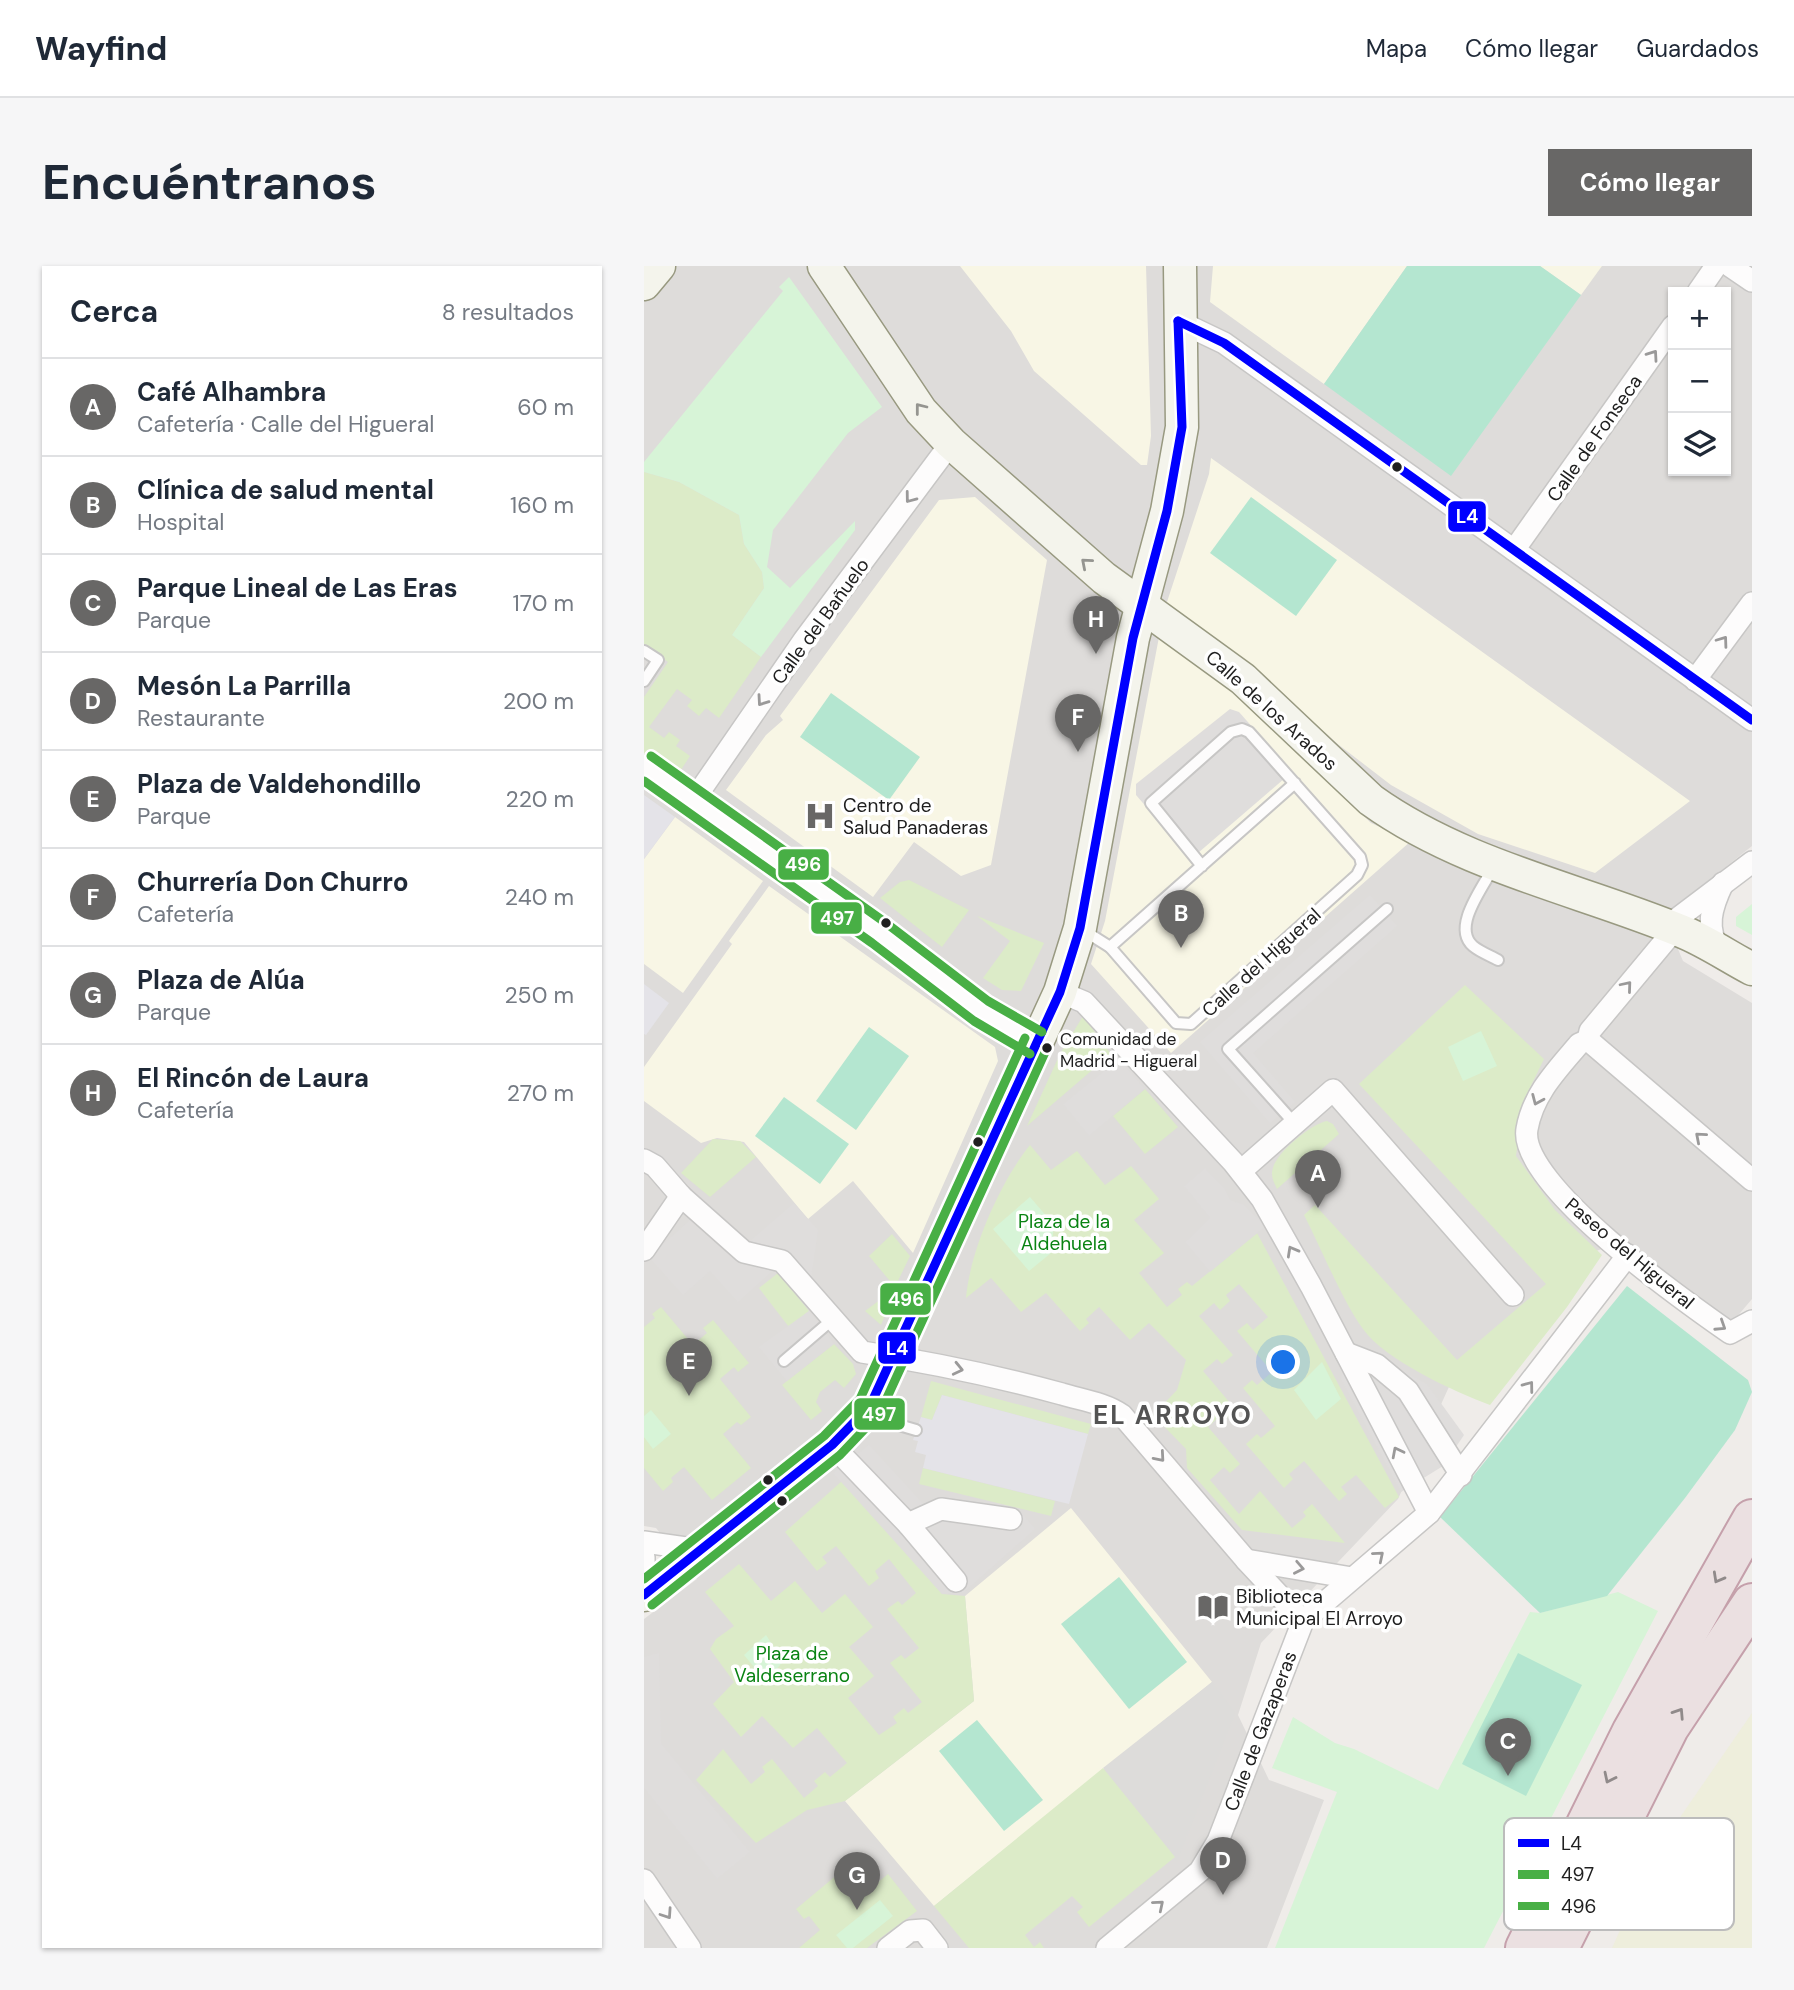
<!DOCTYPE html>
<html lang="es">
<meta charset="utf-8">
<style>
:root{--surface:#fff;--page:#f6f6f7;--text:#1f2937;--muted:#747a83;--line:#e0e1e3;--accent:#686766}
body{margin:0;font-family:"DM Sans",sans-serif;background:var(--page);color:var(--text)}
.controls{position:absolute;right:21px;top:21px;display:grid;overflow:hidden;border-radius:0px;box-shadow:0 2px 5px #0004}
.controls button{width:63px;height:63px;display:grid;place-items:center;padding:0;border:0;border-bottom:2px solid var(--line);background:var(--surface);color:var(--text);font:35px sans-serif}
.you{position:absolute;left:640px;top:1097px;width:24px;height:24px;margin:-18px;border:5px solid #fff;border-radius:50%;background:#1a73e8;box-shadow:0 0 0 10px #1a73e833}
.badge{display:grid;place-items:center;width:46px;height:46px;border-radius:50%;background:var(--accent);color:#fff;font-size:23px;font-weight:700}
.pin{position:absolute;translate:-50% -58px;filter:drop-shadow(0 2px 4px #0008)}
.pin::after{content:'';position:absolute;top:37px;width:24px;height:21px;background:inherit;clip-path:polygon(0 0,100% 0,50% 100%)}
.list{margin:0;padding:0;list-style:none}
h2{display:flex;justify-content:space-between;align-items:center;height:91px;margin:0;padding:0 28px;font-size:30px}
h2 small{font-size:23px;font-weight:400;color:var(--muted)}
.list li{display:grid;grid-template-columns:46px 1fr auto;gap:21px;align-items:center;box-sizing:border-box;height:98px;padding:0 28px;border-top:2px solid var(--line)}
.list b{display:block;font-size:26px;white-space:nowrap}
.list p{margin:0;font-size:23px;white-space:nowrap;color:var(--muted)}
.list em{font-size:23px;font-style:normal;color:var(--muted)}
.icon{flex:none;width:38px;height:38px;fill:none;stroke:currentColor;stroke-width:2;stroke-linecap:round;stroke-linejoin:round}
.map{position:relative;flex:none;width:1108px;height:1682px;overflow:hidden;border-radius:0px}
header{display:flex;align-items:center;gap:42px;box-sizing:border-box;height:98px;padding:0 35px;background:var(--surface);border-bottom:2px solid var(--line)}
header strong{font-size:33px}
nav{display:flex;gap:38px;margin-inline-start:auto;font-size:24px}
.intro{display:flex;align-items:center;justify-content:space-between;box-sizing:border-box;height:168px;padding:0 42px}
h1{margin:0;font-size:49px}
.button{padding:18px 32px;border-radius:0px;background:var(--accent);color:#fff;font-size:24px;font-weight:700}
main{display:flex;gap:42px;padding:0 42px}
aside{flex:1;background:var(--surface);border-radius:0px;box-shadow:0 2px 5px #0004}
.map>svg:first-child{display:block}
.residential{fill:#dedcda;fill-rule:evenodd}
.education{fill:#f8f6e5}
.religious{fill:#dddcda}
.farmland{fill:#eeeedc}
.grass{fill:#dcebc8}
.park{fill:#d7f4d7}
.pitch{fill:#b4e6d0}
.parking{fill:#dfdddc}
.plaza{fill:#e4e3e8}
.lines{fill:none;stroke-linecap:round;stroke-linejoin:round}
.lane-casing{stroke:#c7c6c5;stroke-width:14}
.street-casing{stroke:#c7c6c5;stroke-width:24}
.secondary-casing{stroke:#989980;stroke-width:35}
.highway-casing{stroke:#c5a0ab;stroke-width:42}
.lane{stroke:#fdfcfc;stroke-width:10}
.street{stroke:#fdfcfc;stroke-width:21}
.secondary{stroke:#f4f4ec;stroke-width:32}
.highway{stroke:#ebe0e1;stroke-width:38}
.bus-1-casing{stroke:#fff;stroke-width:14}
.bus-2-casing{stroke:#fff;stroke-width:14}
.bus-3-casing{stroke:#fff;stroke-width:14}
.bus-1{stroke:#00f;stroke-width:9}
.bus-2{stroke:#48af45;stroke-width:9}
.bus-3{stroke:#48af45;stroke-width:9}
.oneway{stroke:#9a9999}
.oneway2{stroke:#959590}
.oneway3{stroke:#908a8a}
.bus-dot{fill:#202020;stroke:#fff;stroke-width:2.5}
.labels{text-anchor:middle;stroke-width:7;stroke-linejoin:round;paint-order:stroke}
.bus-label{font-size:17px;fill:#202020;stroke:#fff;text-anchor:start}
.street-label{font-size:19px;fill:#202020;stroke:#fff}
.poi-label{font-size:19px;fill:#202020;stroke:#fff;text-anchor:start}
.park-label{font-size:19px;fill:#0a8313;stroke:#fff}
.district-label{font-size:26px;font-weight:bold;letter-spacing:2px;fill:#535353;stroke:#fff}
.key{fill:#fff;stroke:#bcbcbc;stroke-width:2}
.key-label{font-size:19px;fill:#202020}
.line-badge{stroke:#fff;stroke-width:2.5}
.badge-label{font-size:19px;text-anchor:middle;font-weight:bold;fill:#fff}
</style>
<header>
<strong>Wayfind</strong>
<nav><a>Mapa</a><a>Cómo llegar</a><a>Guardados</a></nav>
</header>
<div class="intro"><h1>Encuéntranos</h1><a class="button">Cómo llegar</a></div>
<main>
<aside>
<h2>Cerca<small>8 resultados</small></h2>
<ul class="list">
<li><span class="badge">A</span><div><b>Café Alhambra</b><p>Cafetería · Calle del Higueral</p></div><em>60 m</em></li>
<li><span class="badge">B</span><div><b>Clínica de salud mental</b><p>Hospital</p></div><em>160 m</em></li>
<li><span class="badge">C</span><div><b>Parque Lineal de Las Eras</b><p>Parque</p></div><em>170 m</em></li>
<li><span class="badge">D</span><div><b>Mesón La Parrilla</b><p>Restaurante</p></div><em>200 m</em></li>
<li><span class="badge">E</span><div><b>Plaza de Valdehondillo</b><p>Parque</p></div><em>220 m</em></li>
<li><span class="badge">F</span><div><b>Churrería Don Churro</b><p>Cafetería</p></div><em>240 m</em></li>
<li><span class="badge">G</span><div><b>Plaza de Alúa</b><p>Parque</p></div><em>250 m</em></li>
<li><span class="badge">H</span><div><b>El Rincón de Laura</b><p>Cafetería</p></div><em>270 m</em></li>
</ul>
</aside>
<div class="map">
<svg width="1108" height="1682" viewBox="0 0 1108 1682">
<rect width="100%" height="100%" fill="#efece9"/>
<path class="residential" d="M0 0H1097L1108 8V580L1020 650 1039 695 1108 737V1033L1080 1066 968 979 934 992 814 1101 754 1233 617 1377 594 1449 625 1514 680 1534 623 1682H0V1353L53 1313 12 1262 0 1260ZM1029 26H1082V205H1029Z"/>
<g class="education">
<path d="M316 0H502L507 170 503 199H497L390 105 367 65Z"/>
<path d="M569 0H763L680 118 566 36Z"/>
<path d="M896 0H958L937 29Z"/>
<path d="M567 192 671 266 1046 535 951 607 834 568 747 519 695 479 616 409 522 339 565 208Z"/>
<path d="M331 231 403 294 347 599 317 610 270 576 229 631 82 524 122 469 139 454 136 450 295 234Z"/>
<path d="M515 371 589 424 727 557 767 575 527 787 447 698 461 655Z"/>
<path d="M31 551 119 615 39 727 0 698V593Z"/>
<path d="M125 620 351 781 354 795 269 987 209 915 164 953 100 876 73 872 57 877 0 835V801L88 678 85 675Z"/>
<path d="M427 1242 568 1416 290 1640 201 1535 330 1435 321 1330Z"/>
</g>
<path class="religious" d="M568 1416 591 1447 533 1595 459 1502Z"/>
<path class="farmland" d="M1108 1447V1682H968L1010 1589Z"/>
<g class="grass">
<path d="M0 206 35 216 95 249 100 278 118 306 120 322 88 369 117 391 75 452 62 442 55 450 43 440 48 434 33 423 5 461 20 472 25 466 36 474 32 480 46 490 33 510 0 487V431L24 396 0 379Z"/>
<path d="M265 614 325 644 298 681 236 632 256 616Z"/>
<path d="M333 650 400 677 377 725 358 724 339 712 366 675Z"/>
<path d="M821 719 900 793 879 836 872 890 911 944 958 989 923 1041 846 1139C811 1126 741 1094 719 1063 698 1034 677 982 660 949L671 939 813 1094 902 1018 715 818Z"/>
<path d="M439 750 467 788 383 860 416 788Z"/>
<path d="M501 823 534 861 501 888 469 850Z"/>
<path d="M683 855 689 858 695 868 633 923C630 916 626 910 629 902 633 886 667 858 683 855Z"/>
<path d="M69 873 96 875 112 891 66 931 37 907Z"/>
<path d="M386 879 407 904 433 885 461 919 487 900 515 933 490 954 520 987 495 1007 523 1041 538 1029 534 1023 543 1016 548 1020 613 967 755 1231 741 1242 712 1209 697 1221 703 1228 695 1235 660 1195 645 1208 649 1213 640 1222 602 1178 613 1168 617 1172 631 1160 599 1122 608 1114 613 1119 628 1106 593 1065 603 1057 609 1064 624 1051 595 1018 582 1029 586 1035 576 1044 570 1037 555 1050 589 1089 578 1098 573 1093 559 1105 592 1144 583 1152 578 1148 564 1161 596 1198 586 1207 580 1201 566 1214 595 1248 616 1225 648 1262 662 1250 659 1246 668 1238 701 1277 598 1264 543 1202 542 1183 509 1149 533 1124 542 1094 505 1057 486 1074 455 1041 442 1053 445 1057 436 1065 402 1027 377 1046 347 1012 322 1032C326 985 356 916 386 879Z"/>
<path d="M248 968 266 990 251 1021 225 990Z"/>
<path d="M134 1007 165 1045 145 1061 115 1022Z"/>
<path d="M248 1025 250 1028 237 1059 221 1045Z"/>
<path d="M17 1041 49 1079 63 1067 59 1062 69 1054 105 1097 94 1106 90 1101 76 1113 107 1151 97 1159 93 1156 79 1168 107 1202 68 1234 40 1201 27 1212 29 1216 19 1225 0 1202V1061L11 1052 8 1048Z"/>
<path d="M190 1078 209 1098 212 1108 200 1122 191 1114 176 1126 172 1136 178 1145 167 1154 138 1119Z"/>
<path d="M287 1115 447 1158 444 1168 298 1129 288 1154 277 1151Z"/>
<path d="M279 1202 411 1235 407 1250 275 1218Z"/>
<path d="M198 1215 298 1328 321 1330 330 1435 201 1535 163 1544 112 1577 52 1514 79 1483 107 1518 121 1506 118 1501 128 1493 160 1532 174 1520 170 1515 181 1506 186 1511 203 1497 173 1462 149 1482 118 1450 97 1471 69 1438 90 1416 66 1383 72 1373 90 1360 61 1326 95 1298 127 1335 151 1315 178 1347 201 1328 229 1361 205 1381 230 1410 204 1432 235 1469 253 1457 249 1451 260 1442 264 1447 278 1436 246 1397 257 1389 261 1393 275 1382 243 1343 254 1335 258 1339 272 1327 245 1293 231 1305 235 1312 225 1320 192 1280 178 1291 183 1297 173 1305 141 1266Z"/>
<path d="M459 1502 531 1591 445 1661 433 1646 439 1641 428 1630 381 1669 390 1681 396 1676 400 1682H325L290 1640Z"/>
<path d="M194 1608 203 1618 198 1623 210 1636 244 1608 273 1645 223 1682H155L176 1664 165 1650 160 1653 152 1643Z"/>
</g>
<g class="park">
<path d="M145 11 238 141 204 167 129 264 123 301 146 322 211 255V264L117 391 88 369 120 322 118 306 100 278 95 249 35 216 0 206V196L139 25 135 21Z"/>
<path d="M1108 638V669L1092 660V651Z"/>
<path d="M837 765 853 800 819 815 804 781Z"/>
<path d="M386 931 410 959 407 987 385 1005 349 963Z"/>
<path d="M678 1096 697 1133 672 1154 650 1124Z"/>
<path d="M7 1144 27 1168 9 1183 0 1171V1150Z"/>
<path d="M974 1326 1014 1345 840 1682H631L693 1526 628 1502 649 1451 691 1477 710 1483 794 1524 886 1346 896 1347Z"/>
<path d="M122 1369 139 1395 132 1404 116 1408 100 1389Z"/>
<path d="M236 1634 249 1650 209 1682H203L192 1669Z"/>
</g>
<g class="pitch">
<path d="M763 0H896L937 29 807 210 680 118Z"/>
<path d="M607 231 693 294 652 350 566 287Z"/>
<path d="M187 427 276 491 245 534 156 471Z"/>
<path d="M225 761 265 790 212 864 172 835Z"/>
<path d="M140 831 205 878 176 918 111 870Z"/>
<path d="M983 1020 1104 1114 1108 1126 1091 1164 1041 1232 963 1330 896 1347 796 1251Z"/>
<path d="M475 1311 543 1396 485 1443 417 1358Z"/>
<path d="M874 1387 938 1419 882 1530 818 1498Z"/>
<path d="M333 1454 399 1534 360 1565 295 1485Z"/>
</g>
<g class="parking">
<path d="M586 443 595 446 648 506 547 593 492 529V518Z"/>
<path d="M726 629 753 660 609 787 651 836 626 857 556 776Z"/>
<path d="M475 793 501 823 445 870 419 838Z"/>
<path d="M561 902 580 922 586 934 600 939 622 960 566 1006 541 976 566 952 540 920Z"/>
<path d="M150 937 174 964 165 1026 139 995 94 1036 66 1005 39 1029 5 991 53 948 90 989Z"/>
<path d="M165 1045 190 1078 143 1115 115 1081Z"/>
<path d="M718 1083 783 1118 820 1169 799 1200 757 1226 697 1113 702 1087Z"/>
<path d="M225 1179 281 1240 377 1246 391 1263 320 1326 298 1328 189 1207Z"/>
<path d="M15 1387 17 1477 106 1586 73 1613 0 1522V1391Z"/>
</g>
<g class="plaza">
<path d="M0 529 31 551 0 593Z"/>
<path d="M0 718 25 737 2 769 0 768Z"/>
<path d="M298 1129 444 1168 425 1238 279 1202 282 1189 271 1186 274 1175 269 1174 277 1151 288 1154Z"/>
</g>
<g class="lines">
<g class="lane-casing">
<g id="lane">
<path d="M0 385 14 394 0 415"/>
<path d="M558 600 507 537 587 466 598 463 605 466 716 591 718 599 713 609 547 758 532 757 466 681 651 517"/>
<path d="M850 600C840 620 807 661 829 680 836 686 847 690 854 694"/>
<path d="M439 664 466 681"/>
<path d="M651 858 584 783 743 643"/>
<path d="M140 1095 189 1053"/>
<path d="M224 1150 272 1164"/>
</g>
</g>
<g class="street-casing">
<g id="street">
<path d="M1086 0 1108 15"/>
<path d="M1054 26 1072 0"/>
<path d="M534 55 580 77 1108 454"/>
<path d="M870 284 1029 60"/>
<path d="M1051 414 1108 337"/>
<path d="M0 500 235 667 337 745 392 777"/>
<path d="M49 535 160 374 307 177"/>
<path d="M1076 686C1061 662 1067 642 1079 617"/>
<path d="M416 726 440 736 589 896 618 933 667 1020 785 1247"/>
<path d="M944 774 946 765 1031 663 1034 652 1108 596"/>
<path d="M0 894 11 900 37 930 100 986 138 995 218 1086C285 1096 352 1110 418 1128 438 1134 461 1137 478 1149L602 1294 659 1355"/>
<path d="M597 905 689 824 869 1029"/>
<path d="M1108 914 944 774 935 778C913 804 889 828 883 863 873 918 1043 1037 1086 1067L1108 1055"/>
<path d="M0 984 37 930"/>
<path d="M702 1087 733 1099 764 1125 817 1209"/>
<path d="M188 1179 264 1258 312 1315"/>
<path d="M264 1258 297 1243 367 1253"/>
<path d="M0 1276 56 1284"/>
<path d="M0 1291V1315"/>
<path d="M602 1294 708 1312"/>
<path d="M0 1614 46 1682"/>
<path d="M244 1682 266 1665 279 1664 293 1682"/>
<path d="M463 1682 556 1605 574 1575 659 1355 785 1247 984 989"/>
</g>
</g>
<g class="secondary-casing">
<g id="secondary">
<path d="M180 0 277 145 307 177 460 312 599 413 727 534C819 600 935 623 1037 665 1062 675 1085 691 1108 703"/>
<path d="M0 18 15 0"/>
<path d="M0 1329 188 1179 226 1140 416 726 436 662 489 372 523 245 538 161 536 0"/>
</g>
</g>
<g class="highway-casing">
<g id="highway">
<path d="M881 1682 988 1465 1108 1253"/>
<path d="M915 1682 1025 1462 1108 1337"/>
</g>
</g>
<use href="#lane" class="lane"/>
<use href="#street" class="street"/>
<use href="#secondary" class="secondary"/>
<use href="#highway" class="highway"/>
<g class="bus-1-casing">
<g id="bus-1">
<path d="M534 55 580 77 1108 454"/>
<path d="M0 1329 188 1179 226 1140 416 726 436 662 489 372 523 245 538 161 534 55"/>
</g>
</g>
<g class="bus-2-casing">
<g id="bus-2">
<path d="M0 515 228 677 330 755 386 788"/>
<path d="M8 1339 196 1189 236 1147 403 782"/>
</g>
</g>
<g class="bus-3-casing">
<g id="bus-3">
<path d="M7 490 242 657 344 735 398 766"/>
<path d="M0 1313 180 1170 216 1133 381 772"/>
</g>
</g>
<use href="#bus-1" class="bus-1"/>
<use href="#bus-2" class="bus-2"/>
<use href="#bus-3" class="bus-3"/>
</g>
<defs><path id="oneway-chevron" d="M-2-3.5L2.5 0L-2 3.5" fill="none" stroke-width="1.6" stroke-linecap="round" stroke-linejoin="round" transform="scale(1.75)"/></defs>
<g class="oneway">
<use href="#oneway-chevron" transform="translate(1009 89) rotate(-55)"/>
<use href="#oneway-chevron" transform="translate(266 232) rotate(127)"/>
<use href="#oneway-chevron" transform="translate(1079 375) rotate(-54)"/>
<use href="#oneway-chevron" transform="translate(118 435) rotate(125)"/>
<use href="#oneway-chevron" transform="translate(983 720) rotate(-50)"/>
<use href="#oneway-chevron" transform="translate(893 834) rotate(113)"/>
<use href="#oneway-chevron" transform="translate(1056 871) rotate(-139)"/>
<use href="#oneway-chevron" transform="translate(648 985) rotate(-119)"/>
<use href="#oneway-chevron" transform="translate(1077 1060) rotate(33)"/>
<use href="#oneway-chevron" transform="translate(314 1103) rotate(13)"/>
<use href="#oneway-chevron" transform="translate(885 1120) rotate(-53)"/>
<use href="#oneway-chevron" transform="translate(753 1186) rotate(-117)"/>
<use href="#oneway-chevron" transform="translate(516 1191) rotate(49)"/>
<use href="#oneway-chevron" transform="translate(735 1290) rotate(-40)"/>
<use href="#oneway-chevron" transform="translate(655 1302) rotate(11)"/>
<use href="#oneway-chevron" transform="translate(515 1639) rotate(-40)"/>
<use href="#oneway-chevron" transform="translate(23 1648) rotate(56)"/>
</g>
<g class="oneway2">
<use href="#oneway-chevron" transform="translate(276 142) rotate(-128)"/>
<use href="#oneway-chevron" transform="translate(442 297) rotate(-139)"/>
</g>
<g class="oneway3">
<use href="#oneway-chevron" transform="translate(1074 1312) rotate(119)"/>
<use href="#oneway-chevron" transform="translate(1035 1447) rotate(-57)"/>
<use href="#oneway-chevron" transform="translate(965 1512) rotate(116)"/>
</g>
<defs>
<g id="hospital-bare" transform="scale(2.415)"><path d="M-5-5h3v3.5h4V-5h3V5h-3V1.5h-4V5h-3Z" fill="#686766" stroke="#fff" stroke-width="2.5" paint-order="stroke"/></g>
<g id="library-bare" transform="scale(2.415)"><path d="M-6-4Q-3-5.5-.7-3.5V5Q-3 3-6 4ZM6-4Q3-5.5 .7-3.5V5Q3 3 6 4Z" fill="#686766" stroke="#fff" stroke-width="2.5" paint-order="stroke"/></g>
</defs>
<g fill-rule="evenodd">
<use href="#hospital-bare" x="176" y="550"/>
<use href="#library-bare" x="569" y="1341"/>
</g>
<g class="bus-dot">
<circle cx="753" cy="201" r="6"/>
<circle cx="242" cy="657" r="6"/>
<circle cx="403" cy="782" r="6"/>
<circle cx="334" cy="876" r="6"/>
<circle cx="124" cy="1214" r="6"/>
<circle cx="138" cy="1235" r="6"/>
</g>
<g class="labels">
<g class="bus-label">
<text x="416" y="779">Comunidad de<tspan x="416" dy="22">Madrid - Higueral</tspan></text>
</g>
<g class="street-label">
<text transform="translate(950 172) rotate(-55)" y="7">Calle de Fonseca</text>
<text transform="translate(176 355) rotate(-54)" y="7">Calle del Bañuelo</text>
<text transform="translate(628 444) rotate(42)" y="7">Calle de los Arados</text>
<text transform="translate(617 696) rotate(-42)" y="7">Calle del Higueral</text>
<text transform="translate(986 987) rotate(40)" y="7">Paseo del Higueral</text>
<text transform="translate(616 1465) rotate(-69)" y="7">Calle de Gazaperas</text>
</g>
<g class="poi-label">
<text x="199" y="546">Centro de<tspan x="199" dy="22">Salud Panaderas</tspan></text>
<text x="592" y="1337">Biblioteca<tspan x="592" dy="22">Municipal El Arroyo</tspan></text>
</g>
<g class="park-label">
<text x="420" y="962">Plaza de la<tspan x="420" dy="22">Aldehuela</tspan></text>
<text x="148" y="1394">Plaza de<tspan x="148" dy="22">Valdeserrano</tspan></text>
</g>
<g class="district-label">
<text x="529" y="1158">EL ARROYO</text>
</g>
</g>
<rect x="860" y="1552" width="230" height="112" rx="10" class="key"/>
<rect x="874" y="1573" width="31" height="8" fill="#00f"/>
<rect x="874" y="1604" width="31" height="9" fill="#48af45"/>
<rect x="874" y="1636" width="31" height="8" fill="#48af45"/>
<g class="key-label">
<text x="917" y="1584">L4</text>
<text x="917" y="1615">497</text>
<text x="917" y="1647">496</text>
</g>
<g class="line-badge">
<rect x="803" y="234" width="40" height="33" rx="7" fill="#00f"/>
<rect x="133" y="582" width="53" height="33" rx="7" fill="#48af45"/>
<rect x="166" y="635" width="53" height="34" rx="7" fill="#48af45"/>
<rect x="235" y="1016" width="53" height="34" rx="7" fill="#48af45"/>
<rect x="233" y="1065" width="40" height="34" rx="7" fill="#00f"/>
<rect x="209" y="1131" width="53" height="34" rx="7" fill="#48af45"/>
</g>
<g class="badge-label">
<text x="823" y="257">L4</text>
<text x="159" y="605">496</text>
<text x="193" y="659">497</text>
<text x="262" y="1040">496</text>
<text x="253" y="1089">L4</text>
<text x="235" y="1155">497</text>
</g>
</svg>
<div class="controls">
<button>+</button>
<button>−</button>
<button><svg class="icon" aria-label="layers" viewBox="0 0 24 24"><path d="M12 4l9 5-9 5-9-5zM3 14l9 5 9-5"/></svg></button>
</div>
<div class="you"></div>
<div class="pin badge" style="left:674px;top:942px">A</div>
<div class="pin badge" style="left:537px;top:682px">B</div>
<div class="pin badge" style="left:864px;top:1510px">C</div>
<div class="pin badge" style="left:579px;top:1629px">D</div>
<div class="pin badge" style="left:45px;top:1130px">E</div>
<div class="pin badge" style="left:434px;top:486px">F</div>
<div class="pin badge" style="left:213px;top:1644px">G</div>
<div class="pin badge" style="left:452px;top:388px">H</div>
</div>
</main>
